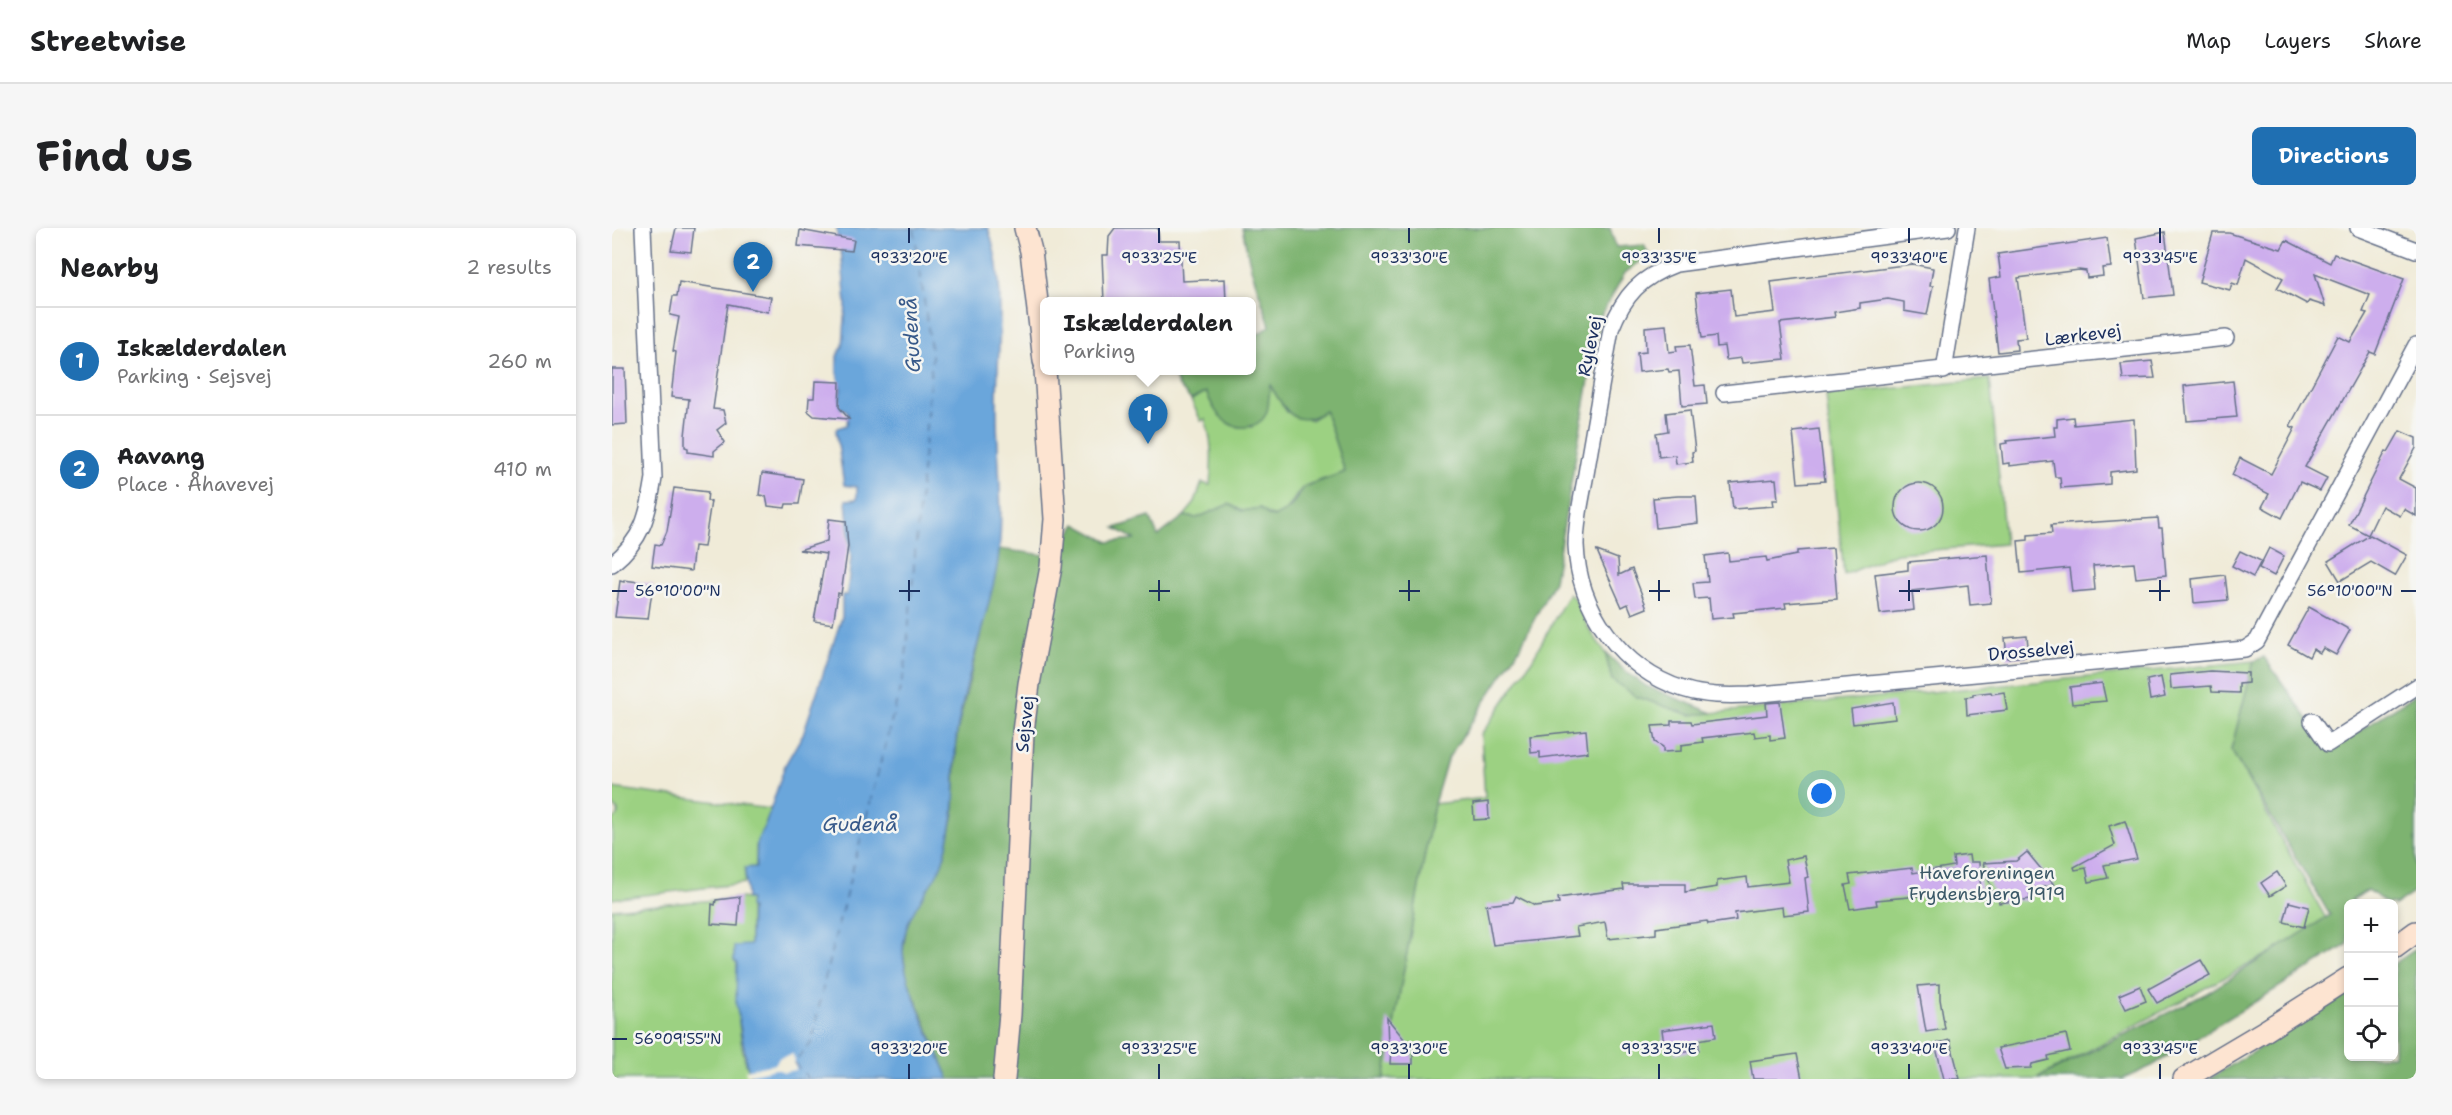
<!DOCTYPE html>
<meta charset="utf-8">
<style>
:root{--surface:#fff;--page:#f6f6f6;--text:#202124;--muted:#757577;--line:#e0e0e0;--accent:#1f6fb2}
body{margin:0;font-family:"Shantell Sans",sans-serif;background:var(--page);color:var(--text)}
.controls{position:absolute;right:18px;bottom:18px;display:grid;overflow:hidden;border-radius:9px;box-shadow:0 3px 9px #0003}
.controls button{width:54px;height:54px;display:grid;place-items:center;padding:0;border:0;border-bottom:2px solid var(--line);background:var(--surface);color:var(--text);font:30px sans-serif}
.you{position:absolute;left:1210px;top:566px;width:21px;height:21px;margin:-15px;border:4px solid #fff;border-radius:50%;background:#1a73e8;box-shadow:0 0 0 9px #1a73e833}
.badge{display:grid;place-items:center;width:39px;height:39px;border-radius:50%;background:var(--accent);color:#fff;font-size:20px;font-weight:700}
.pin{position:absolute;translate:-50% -50px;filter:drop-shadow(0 2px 3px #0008)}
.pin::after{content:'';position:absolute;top:32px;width:21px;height:18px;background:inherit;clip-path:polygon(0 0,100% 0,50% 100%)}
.popup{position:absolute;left:428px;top:69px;width:216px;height:78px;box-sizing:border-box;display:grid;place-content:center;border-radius:9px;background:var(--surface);filter:drop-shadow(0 2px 4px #0005);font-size:20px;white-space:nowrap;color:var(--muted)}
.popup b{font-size:22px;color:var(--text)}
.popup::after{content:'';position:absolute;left:50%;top:100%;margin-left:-12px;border:12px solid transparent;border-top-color:var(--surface)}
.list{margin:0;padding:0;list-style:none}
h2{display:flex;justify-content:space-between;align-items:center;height:78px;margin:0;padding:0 24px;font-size:26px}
h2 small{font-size:20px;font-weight:400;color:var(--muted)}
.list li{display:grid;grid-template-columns:39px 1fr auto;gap:18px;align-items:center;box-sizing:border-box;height:108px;padding:0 24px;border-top:2px solid var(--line)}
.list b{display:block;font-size:22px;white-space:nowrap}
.list p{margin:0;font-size:20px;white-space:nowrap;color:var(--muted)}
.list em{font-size:20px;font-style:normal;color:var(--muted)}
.icon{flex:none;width:33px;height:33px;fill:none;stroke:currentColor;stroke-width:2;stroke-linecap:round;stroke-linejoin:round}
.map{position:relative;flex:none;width:1804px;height:851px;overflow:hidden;border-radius:9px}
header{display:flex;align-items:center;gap:36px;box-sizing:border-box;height:84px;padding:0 30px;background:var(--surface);border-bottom:2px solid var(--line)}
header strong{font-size:28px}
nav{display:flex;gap:33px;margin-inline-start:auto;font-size:21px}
.intro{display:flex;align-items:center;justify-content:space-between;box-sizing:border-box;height:144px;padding:0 36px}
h1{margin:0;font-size:42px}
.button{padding:15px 27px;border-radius:9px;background:var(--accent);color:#fff;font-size:21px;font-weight:700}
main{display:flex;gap:36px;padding:0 36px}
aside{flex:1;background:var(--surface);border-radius:9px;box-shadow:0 3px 9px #0003}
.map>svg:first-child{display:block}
.green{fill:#9cd182;stroke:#5c8070;stroke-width:1.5}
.forest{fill:#7db370;stroke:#4c7167;stroke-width:1.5}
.water{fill:#6aa6db;stroke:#426a9c;stroke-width:1.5}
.pier{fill:#f0ebd8}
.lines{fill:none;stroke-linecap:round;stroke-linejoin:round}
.ferry{stroke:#37598a;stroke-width:1.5;stroke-dasharray:8 6;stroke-linecap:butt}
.building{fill:#cdaeed}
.street-casing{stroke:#667189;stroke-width:18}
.secondary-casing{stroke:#667189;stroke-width:24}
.street{stroke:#fff;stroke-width:15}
.secondary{stroke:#fde4d1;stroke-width:21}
.ticks{fill:none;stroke:#1b2f5e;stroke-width:2}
.labels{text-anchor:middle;stroke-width:5;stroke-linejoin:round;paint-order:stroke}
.street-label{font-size:18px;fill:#1b2f5e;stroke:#f6f6f2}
.park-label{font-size:18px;fill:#3b5867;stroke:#f6f6f2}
.water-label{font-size:20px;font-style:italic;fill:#37598a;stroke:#f6f6f2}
.ticks-label{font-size:15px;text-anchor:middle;fill:#1b2f5e;stroke:#f6f6f2;stroke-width:5;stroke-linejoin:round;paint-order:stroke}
</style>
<header>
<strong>Streetwise</strong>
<nav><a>Map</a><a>Layers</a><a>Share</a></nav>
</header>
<div class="intro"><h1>Find us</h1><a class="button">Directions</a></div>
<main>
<aside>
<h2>Nearby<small>2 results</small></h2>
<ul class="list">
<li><span class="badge">1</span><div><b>Iskælderdalen</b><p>Parking · Sejsvej</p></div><em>260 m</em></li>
<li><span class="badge">2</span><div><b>Aavang</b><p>Place · Åhavevej</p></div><em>410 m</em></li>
</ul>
</aside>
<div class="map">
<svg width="1804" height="851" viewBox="0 0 1804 851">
<rect width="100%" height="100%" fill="#f6f6f2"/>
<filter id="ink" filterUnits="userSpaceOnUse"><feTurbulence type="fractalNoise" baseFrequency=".0167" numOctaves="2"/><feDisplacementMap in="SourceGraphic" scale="12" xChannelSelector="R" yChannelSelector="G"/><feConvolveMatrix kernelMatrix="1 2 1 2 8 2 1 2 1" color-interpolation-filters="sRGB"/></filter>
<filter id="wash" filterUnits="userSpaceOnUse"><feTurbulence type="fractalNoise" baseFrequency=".008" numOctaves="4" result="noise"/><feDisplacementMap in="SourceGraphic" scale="24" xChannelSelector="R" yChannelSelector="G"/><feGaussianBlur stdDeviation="1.35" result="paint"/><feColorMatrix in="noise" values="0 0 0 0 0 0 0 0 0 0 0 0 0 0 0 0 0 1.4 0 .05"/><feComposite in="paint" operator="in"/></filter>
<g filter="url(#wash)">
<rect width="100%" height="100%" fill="#f0ebd8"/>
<g class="green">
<path d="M1378 151 1393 316 1285 325 1232 347 1214 167Z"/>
<path d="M657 156 675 184 699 192 713 183 733 244C723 248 700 254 693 258 679 266 674 305 648 280L630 283 617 276 585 290 572 288 582 276 590 255 598 257C600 233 601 214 593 191L589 193 579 172 594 164C607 191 610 195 640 199Z"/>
<path d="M957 365 963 371 977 401 993 424 1000 452 1078 487 1642 433 1619 522 1716 694 1424 851H772L822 576 873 570 869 507 920 432Z"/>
<path d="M0 560 159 581 144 618V639L133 640V655L0 671V592L6 588V582L0 577Z"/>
<path d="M126 670 138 671V718L122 732 125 735C124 761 126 831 141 851H0V681Z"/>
</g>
<g class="forest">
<path d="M630 0H998L1004 19 1032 17 1037 27 1013 45 988 89 942 353 907 421 835 532 822 576 772 851H337L295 750 291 724 294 702 300 684 325 645 333 627 342 586 345 504 384 342 387 321 449 329 457 307 464 296 497 314 522 311 503 300 538 289 546 308 572 288 585 290 617 276 630 283 648 280 657 288 662 289 678 280 692 259 733 244 713 183C682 203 674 182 658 157 656 166 658 178 654 186 648 199 629 203 616 195 605 189 599 175 594 164L579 172 566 157 561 143 640 142V110L658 98 639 40Z"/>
<path d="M993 424 1012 442 1034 458 1101 485 1078 487 1025 469 1000 452Z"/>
<path d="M1652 429 1718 522 1804 466V663L1782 678V676L1774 675 1756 662 1740 672 1742 675 1736 676V716L1540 838 1511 851H1424L1595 765 1718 687 1619 522 1642 433Z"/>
<path d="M1804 721V851H1597L1736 765V828H1782V736Z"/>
</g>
<path class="water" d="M225 0H376C397 60 384 124 385 185 385 236 394 294 384 344 373 397 354 449 345 503 340 534 346 567 339 598 336 614 333 631 325 646 310 672 291 691 291 723 291 756 324 819 337 851H141L136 841 124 776 125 735 122 732V718L138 717 139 680 137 679 138 671H135L133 640 144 639 145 613 154 595 173 537 191 506 230 389V367H235L239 330 234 272 245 271V259L232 257 224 203 225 200 235 197 236 185 234 182 226 179 229 161 225 145V128L231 118 234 76 228 10 225 9Z"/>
<path class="pier" d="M181 826 184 842 172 844 164 841 135 847 133 842 163 836 168 829Z"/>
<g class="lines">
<path class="ferry" d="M197 851 182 835 199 815 218 728 293 441 320 129 302 0"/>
</g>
<g id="blocks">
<g class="building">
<path d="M64 0H82L79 24 59 22Z"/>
<path d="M503 0H546L547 13H568L570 53 613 51 614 74H492L490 27H496L497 8Z"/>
<path d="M188 2 242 12 240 23 186 18Z"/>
<path d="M1553 4 1561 67 1532 70 1524 10Z"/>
<path d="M1601 5H1617L1669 21 1674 12 1718 35 1722 26 1792 51 1763 126 1758 124 1693 239 1715 250 1708 263 1688 254 1670 290 1650 279 1657 266 1620 247 1628 230 1659 246 1683 200 1678 198 1726 108 1738 114 1755 85 1751 84 1758 67 1703 46 1713 78 1697 73 1695 76 1665 60 1671 50 1634 30 1626 57 1620 55 1618 62 1587 54Z"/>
<path d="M1495 10 1499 39 1490 40 1491 48 1475 50 1474 43 1467 42 1406 50 1414 110 1404 111 1405 122 1386 124 1377 51 1389 49 1386 26Z"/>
<path d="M1300 36 1321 40 1318 58H1321L1315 87 1292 83V74L1276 71 1248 75V80L1222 84 1223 89 1168 95 1173 131 1130 135 1129 130 1114 132 1112 118 1105 119 1104 108 1090 110 1084 65 1119 61 1122 89 1163 84 1159 54Z"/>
<path d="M67 54 159 69 156 84 116 76 101 181 111 182 114 195 105 202 113 214 102 223V228L76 224V220L73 219V208L77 171 59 169 64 124 61 123 67 89 58 87 61 68H65Z"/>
<path d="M1054 97 1057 124 1065 123 1064 118 1078 117 1083 158 1093 157 1095 176 1070 178 1067 143 1057 144 1056 141 1027 144 1025 125 1034 124 1033 99Z"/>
<path d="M1540 133 1543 150 1511 151 1509 136Z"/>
<path d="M0 141H13L15 196 0 197Z"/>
<path d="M203 153 228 154 227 179 237 191 202 188 196 183 197 170H202Z"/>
<path d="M1621 153 1625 189 1575 193 1572 158Z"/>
<path d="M1078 182 1083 223 1080 224 1081 234 1064 236 1063 227 1047 229 1044 205 1056 203 1054 185Z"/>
<path d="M1461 189 1462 197 1522 191 1524 241 1498 244V256L1449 260 1448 249H1443L1441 233 1397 238V235L1391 236 1389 216 1395 215 1394 213 1443 208 1442 199H1445V191Z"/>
<path d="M1207 201 1213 253 1186 255 1181 204Z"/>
<path d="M1788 203 1804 210V220L1787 251 1804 260V288L1792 281 1788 288 1770 278 1756 307 1737 297 1774 223 1776 224Z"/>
<path d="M150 245 191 251 187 276H174L173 280 156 278 154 268 147 267Z"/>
<path d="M1164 251 1166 272H1161L1162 278 1121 281 1118 255Z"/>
<circle cx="1307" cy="279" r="24"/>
<path d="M62 260 96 264 95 273H99L92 319 82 318 79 343 40 338 43 316 49 317 55 303Z"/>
<path d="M1066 268H1084L1086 295 1044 300 1041 270Z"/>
<path d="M1546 290 1547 300H1550L1554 347 1524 350 1522 335 1481 338 1483 362 1460 364 1457 340 1409 345 1406 313 1416 312V307L1440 305 1439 297Z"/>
<path d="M217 291 234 293 236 318 229 366 226 365 221 396 202 393 214 326 187 322 215 313Z"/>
<path d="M1758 307 1795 327 1783 348 1759 334 1728 353 1716 333Z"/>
<path d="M1221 320 1225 371 1173 375 1174 380 1121 385 1122 389 1099 391 1097 370 1083 371 1081 355 1096 354 1093 328 1116 325 1117 333 1154 329 1155 333 1185 327V323Z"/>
<path d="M1657 320 1672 328 1662 348 1647 340Z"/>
<path d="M985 323 1006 331 1007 347 1020 341 1035 380 1020 386 1016 376 1010 379Z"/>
<path d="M1628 323 1649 333 1641 349 1620 338Z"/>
<path d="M1375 327 1379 375 1358 377 1356 357 1300 363 1302 382 1268 386 1263 346 1296 342V334Z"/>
<path d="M1613 347 1616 372 1582 375 1580 351Z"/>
<path d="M12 352 41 356 36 391 3 389 8 353 12 354Z"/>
<path d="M1697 379 1738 402 1724 427 1711 420 1708 425 1701 421 1697 429 1676 417Z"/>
<path d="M1415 408 1417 428 1395 430 1393 410Z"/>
<path d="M1598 443 1636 445V455L1627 456V465L1600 464 1599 458 1559 461 1558 447Z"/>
<path d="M1549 449 1553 469 1538 472 1535 452Z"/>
<path d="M1490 455 1494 473 1460 476 1458 459Z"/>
<path d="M1379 464 1380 466 1392 464 1395 482 1355 487 1354 469 1361 468V466Z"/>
<path d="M1168 474 1173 510 1158 512V507L1143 509 1142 504 1090 510 1091 514 1069 517V523L1051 524V519L1043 514 1040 498 1059 497V493H1079L1080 496 1155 487 1154 475Z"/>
<path d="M1281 474 1283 491 1241 496 1239 481Z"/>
<path d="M974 502 976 524 928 530V524L919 525 918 508Z"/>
<path d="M876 574 877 591 862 592 861 576Z"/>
<path d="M1513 593 1525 631 1492 637 1496 650 1477 654 1474 640 1463 642 1462 639 1503 617 1497 598Z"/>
<path d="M1415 624 1443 658 1417 661 1419 671 1387 675 1386 668H1382L1371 635 1404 633Z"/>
<path d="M1357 627 1358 634H1367L1369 667 1347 669V665L1332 669 1331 666 1264 672 1265 677 1238 681 1233 657 1239 656 1237 647 1300 640 1301 645 1342 638 1341 629Z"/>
<path d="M1192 628 1196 649 1193 650 1197 684 1171 687 1170 679 1123 685 1124 692 1104 695 1096 696 1095 693 1044 700V706L996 711 993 694 964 699 966 708 881 717 874 677 901 674 904 668 923 678 947 675 946 670 1012 661 1011 656H1073V664L1105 659V653L1135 649 1136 659 1177 654 1173 632Z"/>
<path d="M1665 644 1674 658 1658 668 1649 655Z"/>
<path d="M128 669 126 698 99 696 100 676 103 677 104 672Z"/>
<path d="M1677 674 1697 679 1692 699 1672 694Z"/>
<path d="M1589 732 1598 747 1545 775 1536 761Z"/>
<path d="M1328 756V771L1333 801 1314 804 1306 758Z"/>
<path d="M1528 758 1534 773 1514 781 1507 767Z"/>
<path d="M775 790 801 822V836H778L779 819H776Z"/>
<path d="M1102 795 1104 809 1086 812 1087 822 1063 826 1062 815 1052 816 1050 802Z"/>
<path d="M1454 806 1458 823 1436 828 1437 832 1420 836 1419 840 1393 841 1386 820Z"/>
<path d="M1338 812 1348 851H1332L1323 816Z"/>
<path d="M1185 826 1190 851H1141L1138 833Z"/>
</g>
</g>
</g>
<g filter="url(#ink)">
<use href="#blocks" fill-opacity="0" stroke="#667189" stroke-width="1.5"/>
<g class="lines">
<g class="street-casing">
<g id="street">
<path d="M1336 0 1064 36C1029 49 1012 67 999 101 991 147 983 194 975 240 971 265 964 291 964 317 966 381 1009 441 1071 461 1093 468 1115 468 1138 467L1633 421 1645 413 1804 117"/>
<path d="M1746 0 1804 22"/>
<path d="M1332 143 1355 0"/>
<path d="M1112 165 1614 110"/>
<path d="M0 336C31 311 36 288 42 250L31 0"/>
<path d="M1700 493 1716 516 1804 459"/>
</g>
</g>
<g class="secondary-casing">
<g id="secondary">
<path d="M413 0 419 23 432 133"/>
<path d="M1782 720 1804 704"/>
<path d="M392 851 398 786 411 504 417 456 439 339 443 291 433 142"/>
<path d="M1572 851 1653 803 1736 750"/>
</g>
</g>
<use href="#street" class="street"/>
<use href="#secondary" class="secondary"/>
</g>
</g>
<path class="ticks" d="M297 0V15M547 0V15M797 0V15M1047 0V15M1297 0V15M1548 0V15M297 352V373M547 352V373M797 352V373M1047 352V373M1297 352V373M1548 352V373M0 363H15M287 363H308M537 363H558M787 363H808M1037 363H1058M1287 363H1308M1537 363H1558M1789 363H1804M0 811H15M297 836V851M547 836V851M797 836V851M1047 836V851M1297 836V851M1548 836V851"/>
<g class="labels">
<g class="street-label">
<text transform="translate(1471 107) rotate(-7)" y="6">Lærkevej</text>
<text transform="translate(978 118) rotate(-78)" y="6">Rylevej</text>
<text transform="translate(1419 423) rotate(-5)" y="6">Drosselvej</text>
<text transform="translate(413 496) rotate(-84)" y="6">Sejsvej</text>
</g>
<g class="park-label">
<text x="1375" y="651">Haveforeningen<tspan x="1375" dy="21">Frydensbjerg 1919</tspan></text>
</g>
<g class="water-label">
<text transform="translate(299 107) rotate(-93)" y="7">Gudenå</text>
<text x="248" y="603">Gudenå</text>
</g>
</g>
<g class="ticks-label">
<text x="297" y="35">9°33'20"E</text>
<text x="547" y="35">9°33'25"E</text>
<text x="797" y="35">9°33'30"E</text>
<text x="1047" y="35">9°33'35"E</text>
<text x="1297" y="35">9°33'40"E</text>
<text x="1548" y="35">9°33'45"E</text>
<text x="66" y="368">56°10'00"N</text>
<text x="1738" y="368">56°10'00"N</text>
<text x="66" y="816">56°09'55"N</text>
<text x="297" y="826">9°33'20"E</text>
<text x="547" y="826">9°33'25"E</text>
<text x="797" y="826">9°33'30"E</text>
<text x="1047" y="826">9°33'35"E</text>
<text x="1297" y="826">9°33'40"E</text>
<text x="1548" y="826">9°33'45"E</text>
</g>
</svg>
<div class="controls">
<button>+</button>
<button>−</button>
<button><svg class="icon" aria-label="locate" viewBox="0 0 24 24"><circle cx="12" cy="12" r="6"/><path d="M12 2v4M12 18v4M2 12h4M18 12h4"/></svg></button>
</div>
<div class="you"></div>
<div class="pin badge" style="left:536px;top:216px">1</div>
<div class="popup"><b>Iskælderdalen</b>Parking</div>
<div class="pin badge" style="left:141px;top:64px">2</div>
</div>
</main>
